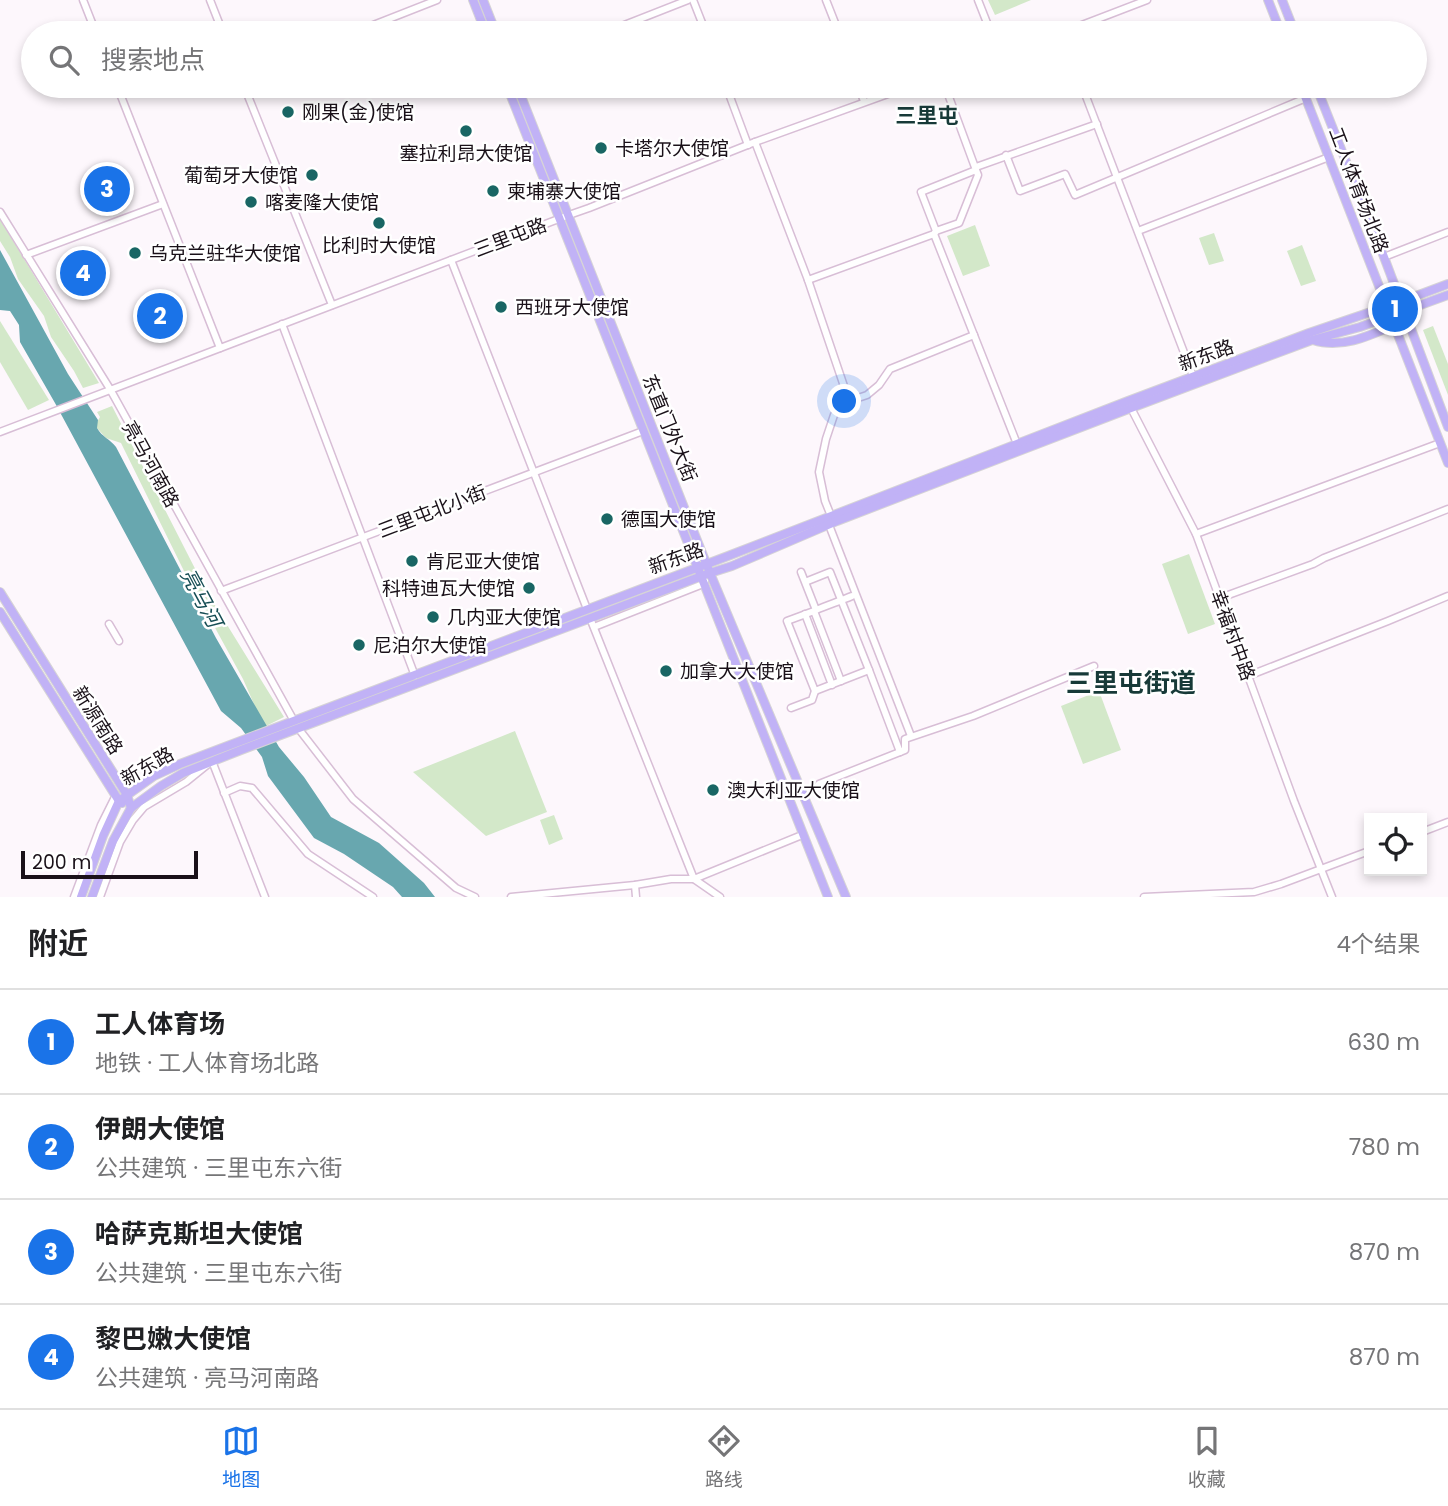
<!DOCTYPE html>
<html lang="zh">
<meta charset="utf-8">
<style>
:root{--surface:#fff;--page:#f2f2f2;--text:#202124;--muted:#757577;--line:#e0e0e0;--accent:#1a73e8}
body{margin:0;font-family:Poppins,"Noto Sans SC",sans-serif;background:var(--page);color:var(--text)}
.controls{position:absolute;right:21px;bottom:21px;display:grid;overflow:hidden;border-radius:0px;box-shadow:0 4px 10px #0003}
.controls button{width:63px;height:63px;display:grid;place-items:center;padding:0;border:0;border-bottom:2px solid var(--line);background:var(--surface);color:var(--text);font:35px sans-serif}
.scale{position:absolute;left:21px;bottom:18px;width:177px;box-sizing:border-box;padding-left:7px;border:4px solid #1a1119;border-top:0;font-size:19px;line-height:24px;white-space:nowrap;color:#1a1119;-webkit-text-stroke:5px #fff;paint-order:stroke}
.you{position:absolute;left:845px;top:402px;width:24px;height:24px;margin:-18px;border:5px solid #fff;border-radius:50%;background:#1a73e8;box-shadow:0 0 0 10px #1a73e833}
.badge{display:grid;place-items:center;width:46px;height:46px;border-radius:50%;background:var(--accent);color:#fff;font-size:23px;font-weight:700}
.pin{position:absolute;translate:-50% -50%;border:4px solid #fff;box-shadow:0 2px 7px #0006}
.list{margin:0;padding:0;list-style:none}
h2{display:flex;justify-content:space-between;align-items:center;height:91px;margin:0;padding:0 28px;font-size:30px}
h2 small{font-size:23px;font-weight:400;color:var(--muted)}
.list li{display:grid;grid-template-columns:46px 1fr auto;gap:21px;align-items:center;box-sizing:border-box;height:105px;padding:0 28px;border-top:2px solid var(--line)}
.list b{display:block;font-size:26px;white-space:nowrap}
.list p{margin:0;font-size:23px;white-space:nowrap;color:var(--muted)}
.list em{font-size:23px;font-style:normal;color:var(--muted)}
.icon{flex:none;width:38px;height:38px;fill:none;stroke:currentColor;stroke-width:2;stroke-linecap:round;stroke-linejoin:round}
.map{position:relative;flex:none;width:1448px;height:897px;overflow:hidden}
.search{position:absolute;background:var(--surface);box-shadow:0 4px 10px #0003;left:21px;right:21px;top:21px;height:77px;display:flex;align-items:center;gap:18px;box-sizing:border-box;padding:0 24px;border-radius:38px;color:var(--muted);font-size:26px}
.sheet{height:511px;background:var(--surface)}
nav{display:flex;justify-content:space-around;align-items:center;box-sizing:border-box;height:98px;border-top:2px solid var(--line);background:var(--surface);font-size:19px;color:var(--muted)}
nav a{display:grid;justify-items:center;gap:4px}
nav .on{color:var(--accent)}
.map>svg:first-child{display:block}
.green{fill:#d3e8c9}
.water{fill:#68a7af}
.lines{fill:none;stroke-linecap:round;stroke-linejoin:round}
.minor-casing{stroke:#d8bed6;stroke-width:9}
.major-casing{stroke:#d6d4d6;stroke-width:10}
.minor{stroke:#fff;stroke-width:6}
.major{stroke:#c1b2f6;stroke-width:8}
.poi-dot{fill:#196664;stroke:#fff;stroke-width:2.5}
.labels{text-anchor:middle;stroke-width:5;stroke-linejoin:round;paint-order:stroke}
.poi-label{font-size:19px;fill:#1a1119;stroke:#fff;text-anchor:start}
.street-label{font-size:19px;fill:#1a1119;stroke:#fff}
.neighbourhood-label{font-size:21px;font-weight:bold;fill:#173a38;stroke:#fff}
.water-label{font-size:21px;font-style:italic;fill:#174e55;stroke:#fff}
.district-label{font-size:26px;font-weight:bold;fill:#173a38;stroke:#fff}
</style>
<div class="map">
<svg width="1448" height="897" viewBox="0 0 1448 897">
<rect width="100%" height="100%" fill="#fdf7fc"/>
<g class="green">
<path d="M988 0H1031L995 15Z"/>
<path d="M0 219 99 383 83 388 74 371 51 337 44 316 18 279 10 257 0 241Z"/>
<path d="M975 225 990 266 963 276 947 236Z"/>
<path d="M1214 233 1224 261 1209 265 1199 238Z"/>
<path d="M1302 245 1316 281 1301 286 1287 251Z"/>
<path d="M0 321 49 400 28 410 0 362Z"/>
<path d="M1433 326 1448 364V395L1423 330Z"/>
<path d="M112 406 208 594 284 717 264 727 243 679 184 571 121 443 106 438 97 428 96 424 100 417 97 412Z"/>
<path d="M1189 554 1215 624 1188 634 1162 564Z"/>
<path d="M1099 691 1121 750 1083 764 1061 706Z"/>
<path d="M515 731 547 812 486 836 413 772Z"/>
<path d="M554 815 563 839 549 845 540 820Z"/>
</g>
<path class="water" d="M0 250 68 374 98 420 97 428C102 437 110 439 116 447L216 638 279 747 304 777 331 817 379 843 424 883 435 897H402L393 887 344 854 314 838 268 776 262 757 241 728 221 711 55 403 20 342 19 325 10 311 0 310Z"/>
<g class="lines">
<g class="minor-casing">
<g id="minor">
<path d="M83 0 96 33"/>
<path d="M210 0 223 33"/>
<path d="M693 0 706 33"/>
<path d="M826 0 839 33"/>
<path d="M978 0 991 33"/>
<path d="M353 33 437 0"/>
<path d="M604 33 688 0"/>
<path d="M1061 33 1147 0"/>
<path d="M117 86 220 348"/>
<path d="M244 86 332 305"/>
<path d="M726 86 748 145"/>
<path d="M858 86 864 101"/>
<path d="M1082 86 1193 376"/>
<path d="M755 142 808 280 849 401 834 415 826 439 819 472 825 501 831 516"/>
<path d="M1006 155 1020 191 1065 174 1075 195 1306 98"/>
<path d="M976 167 1097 124"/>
<path d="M0 212 110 389 294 721"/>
<path d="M936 231 959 223 978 175 976 170"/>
<path d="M1138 231 1329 157"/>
<path d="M934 234 1017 444"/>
<path d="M26 255 163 204"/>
<path d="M1384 257 1448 232"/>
<path d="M451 260 587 609"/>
<path d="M808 280 934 234 936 231 921 192 976 170 945 86"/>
<path d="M282 324 415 676"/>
<path d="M849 401 867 395 879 385 890 369 974 335"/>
<path d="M1131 408 1196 534 1294 801 1332 897"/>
<path d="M0 432 569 215 589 208 755 142 910 86"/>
<path d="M829 525 911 736"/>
<path d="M1196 534 1440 443"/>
<path d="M801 572 816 610 805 582 830 572 869 670 815 691 787 621 814 611 816 610C828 605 840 601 852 596"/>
<path d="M221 591 643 431"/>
<path d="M1220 598 1313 564 1324 558 1448 509"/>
<path d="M814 611 841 681"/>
<path d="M805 614 832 685"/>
<path d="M590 618 694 879 802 835"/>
<path d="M109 624 119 641"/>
<path d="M594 627 703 584 705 581"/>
<path d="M869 670 900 752"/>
<path d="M1248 676 1388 621 1448 596"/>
<path d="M791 708 812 700 815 691"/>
<path d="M298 728 353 799 456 888 475 897"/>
<path d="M819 784 905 750V739L973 716 1094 666"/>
<path d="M224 793 240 786 252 788 308 854 373 897"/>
<path d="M1422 832 1448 822"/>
<path d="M635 885 636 897"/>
<path d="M74 897 101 825 116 795"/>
<path d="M100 897 120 842 133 820 144 807 186 782 212 761 265 897"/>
<path d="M511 897 635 885 671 879H694L720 897"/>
<path d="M1144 897 1254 892 1281 884 1369 851"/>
</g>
</g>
<g class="major-casing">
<g id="major">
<path d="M473 0 486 33"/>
<path d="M483 0 496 33"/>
<path d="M1268 0 1281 33"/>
<path d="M1282 0 1295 33"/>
<path d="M507 86 828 897"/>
<path d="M517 86 710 573 846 897"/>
<path d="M1301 86 1448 463"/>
<path d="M1316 86 1384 257 1448 427"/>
<path d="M1313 340C1341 349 1369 336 1394 325"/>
<path d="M0 592 127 795 131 808"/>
<path d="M0 612 119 801 122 803"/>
<path d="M81 897 103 836 119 801 154 776 180 764 728 556 1128 401 1309 333 1400 302 1448 284"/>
<path d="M92 897 113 841 131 808 161 786 183 773 241 750 710 573 732 566 837 521 1131 408 1312 340 1360 327 1448 295"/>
</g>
</g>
<use href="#minor" class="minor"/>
<use href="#major" class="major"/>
</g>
<g class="poi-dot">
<circle cx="288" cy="112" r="7"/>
<circle cx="466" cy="131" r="7"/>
<circle cx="601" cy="148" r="7"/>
<circle cx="312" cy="175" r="7"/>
<circle cx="493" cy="191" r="7"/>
<circle cx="251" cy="202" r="7"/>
<circle cx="379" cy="223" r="7"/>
<circle cx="135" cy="253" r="7"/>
<circle cx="501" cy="307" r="7"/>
<circle cx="607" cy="519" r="7"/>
<circle cx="412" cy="561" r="7"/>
<circle cx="529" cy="588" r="7"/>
<circle cx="433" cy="617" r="7"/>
<circle cx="359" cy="645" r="7"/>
<circle cx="666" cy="671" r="7"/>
<circle cx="713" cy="790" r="7"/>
</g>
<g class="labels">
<g class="poi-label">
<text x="302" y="119">刚果(金)使馆</text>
<text x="615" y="155">卡塔尔大使馆</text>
<text x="466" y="160" text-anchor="middle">塞拉利昂大使馆</text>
<text x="298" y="182" text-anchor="end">葡萄牙大使馆</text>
<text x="507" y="198">柬埔寨大使馆</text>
<text x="265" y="209">喀麦隆大使馆</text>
<text x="379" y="252" text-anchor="middle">比利时大使馆</text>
<text x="149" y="260">乌克兰驻华大使馆</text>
<text x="515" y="314">西班牙大使馆</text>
<text x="621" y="526">德国大使馆</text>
<text x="426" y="568">肯尼亚大使馆</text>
<text x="515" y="595" text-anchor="end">科特迪瓦大使馆</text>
<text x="447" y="624">几内亚大使馆</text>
<text x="373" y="652">尼泊尔大使馆</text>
<text x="680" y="678">加拿大大使馆</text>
<text x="727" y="797">澳大利亚大使馆</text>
</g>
<g class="street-label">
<text transform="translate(1359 190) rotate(69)" y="7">工人体育场北路</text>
<text transform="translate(510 237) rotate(-21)" y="7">三里屯路</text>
<text transform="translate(1206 355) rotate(-20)" y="7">新东路</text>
<text transform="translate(670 428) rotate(68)" y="7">东直门外大街</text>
<text transform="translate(151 464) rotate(61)" y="7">亮马河南路</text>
<text transform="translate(432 511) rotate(-21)" y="7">三里屯北小街</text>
<text transform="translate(676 558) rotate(-20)" y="7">新东路</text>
<text transform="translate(1233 635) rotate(70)" y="7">幸福村中路</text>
<text transform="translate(98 720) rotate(58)" y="7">新源南路</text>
<text transform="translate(147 766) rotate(-30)" y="7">新东路</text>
</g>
<g class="neighbourhood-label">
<text x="927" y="123">三里屯</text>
</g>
<g class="water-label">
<text transform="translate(201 598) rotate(62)" y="7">亮马河</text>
</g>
<g class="district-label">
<text x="1131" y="692">三里屯街道</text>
</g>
</g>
</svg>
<div class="controls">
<button><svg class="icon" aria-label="locate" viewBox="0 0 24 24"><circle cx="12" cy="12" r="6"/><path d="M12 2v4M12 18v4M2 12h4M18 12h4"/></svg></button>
</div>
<div class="scale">200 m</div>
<div class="you"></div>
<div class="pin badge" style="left:1395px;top:309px">1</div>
<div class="pin badge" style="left:160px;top:316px">2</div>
<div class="pin badge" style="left:107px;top:189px">3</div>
<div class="pin badge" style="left:83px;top:273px">4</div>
<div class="search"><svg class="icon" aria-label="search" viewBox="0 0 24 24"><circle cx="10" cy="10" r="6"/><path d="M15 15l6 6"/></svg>搜索地点</div>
</div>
<section class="sheet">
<h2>附近<small>4个结果</small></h2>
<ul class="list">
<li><span class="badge">1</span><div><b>工人体育场</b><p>地铁 · 工人体育场北路</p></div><em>630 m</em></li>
<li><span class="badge">2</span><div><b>伊朗大使馆</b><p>公共建筑 · 三里屯东六街</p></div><em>780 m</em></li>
<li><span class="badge">3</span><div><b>哈萨克斯坦大使馆</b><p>公共建筑 · 三里屯东六街</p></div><em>870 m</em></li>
<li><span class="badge">4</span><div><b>黎巴嫩大使馆</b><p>公共建筑 · 亮马河南路</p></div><em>870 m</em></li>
</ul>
</section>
<nav>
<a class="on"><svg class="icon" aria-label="map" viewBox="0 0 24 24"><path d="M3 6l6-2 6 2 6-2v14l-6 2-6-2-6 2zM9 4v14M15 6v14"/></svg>地图</a>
<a><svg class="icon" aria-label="directions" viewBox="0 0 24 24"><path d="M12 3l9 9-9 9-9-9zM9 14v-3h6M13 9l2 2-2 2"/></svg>路线</a>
<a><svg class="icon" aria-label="saved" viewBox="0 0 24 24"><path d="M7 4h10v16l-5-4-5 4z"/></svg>收藏</a>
</nav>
